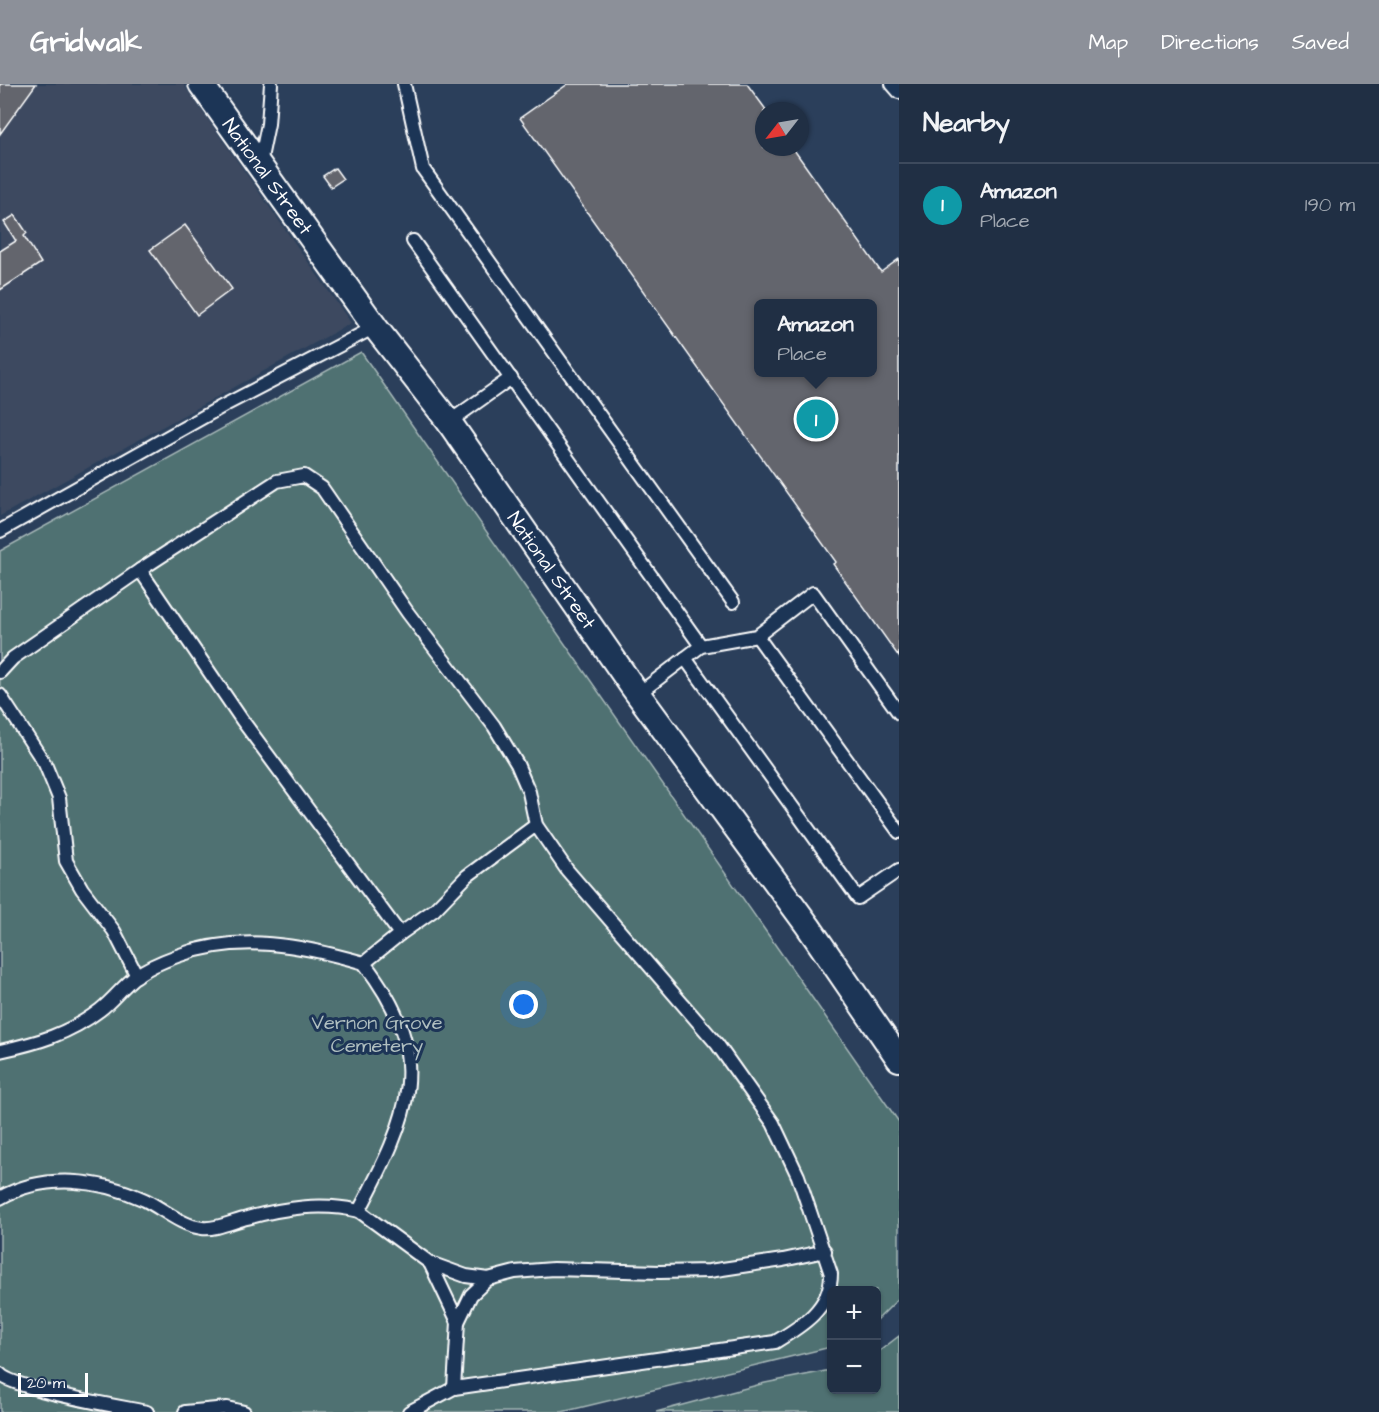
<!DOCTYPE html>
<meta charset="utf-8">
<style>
:root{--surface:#202f44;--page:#2d3b4f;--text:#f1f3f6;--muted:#a2a9b2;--line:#3d4a5d;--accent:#8c9099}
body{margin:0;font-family:"Architects Daughter",sans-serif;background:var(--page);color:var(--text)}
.controls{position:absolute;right:18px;bottom:18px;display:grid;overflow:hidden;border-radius:9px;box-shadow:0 2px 4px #0004}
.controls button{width:54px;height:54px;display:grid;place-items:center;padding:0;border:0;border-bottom:2px solid var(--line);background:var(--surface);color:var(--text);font:30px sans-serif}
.compass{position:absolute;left:755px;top:18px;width:54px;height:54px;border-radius:50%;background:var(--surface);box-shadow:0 2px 4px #0004;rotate:239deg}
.scale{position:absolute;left:18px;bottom:15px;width:70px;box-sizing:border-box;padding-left:6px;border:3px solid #fff;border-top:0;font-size:16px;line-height:21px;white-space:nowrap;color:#fff;-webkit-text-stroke:4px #1d3557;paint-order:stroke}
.you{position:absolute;left:524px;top:921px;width:21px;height:21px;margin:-15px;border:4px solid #fff;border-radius:50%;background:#1a73e8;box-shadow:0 0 0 9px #1a73e833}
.badge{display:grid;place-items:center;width:39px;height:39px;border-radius:50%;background:var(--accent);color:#fff;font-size:20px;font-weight:700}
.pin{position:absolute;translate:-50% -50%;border:3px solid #fff;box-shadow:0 2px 6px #0006}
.popup{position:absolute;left:754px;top:215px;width:123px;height:78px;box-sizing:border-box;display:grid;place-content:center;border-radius:9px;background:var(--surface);filter:drop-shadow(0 2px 4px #0005);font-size:20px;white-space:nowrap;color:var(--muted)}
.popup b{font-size:22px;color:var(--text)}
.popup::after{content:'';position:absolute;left:50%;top:100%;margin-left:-12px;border:12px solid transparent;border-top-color:var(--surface)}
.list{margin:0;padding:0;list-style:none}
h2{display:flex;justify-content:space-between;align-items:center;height:78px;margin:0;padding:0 24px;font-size:26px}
h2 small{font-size:20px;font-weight:400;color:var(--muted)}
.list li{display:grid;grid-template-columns:39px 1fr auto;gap:18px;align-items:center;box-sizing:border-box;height:84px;padding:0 24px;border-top:2px solid var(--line)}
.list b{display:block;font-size:22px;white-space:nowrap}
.list p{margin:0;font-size:20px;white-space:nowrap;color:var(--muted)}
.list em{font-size:20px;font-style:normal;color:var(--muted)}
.map{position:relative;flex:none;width:899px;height:1328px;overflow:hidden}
header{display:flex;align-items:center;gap:36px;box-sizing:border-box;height:84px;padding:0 30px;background:var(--accent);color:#fff}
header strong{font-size:28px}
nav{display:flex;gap:33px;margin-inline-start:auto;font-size:21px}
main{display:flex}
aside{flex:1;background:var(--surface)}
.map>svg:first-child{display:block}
.built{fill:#3c4a60}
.green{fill:#4f7172;stroke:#a7b8b8;stroke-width:1.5}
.building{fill:#63656d;stroke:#fff;stroke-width:1.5;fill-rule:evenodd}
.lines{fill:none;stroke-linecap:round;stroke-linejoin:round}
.lane-casing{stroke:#fff;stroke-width:16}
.street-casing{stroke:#fff;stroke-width:28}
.lane{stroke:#1d3557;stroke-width:12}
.street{stroke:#1d3557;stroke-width:24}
.labels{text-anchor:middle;stroke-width:6;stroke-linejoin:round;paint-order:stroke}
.street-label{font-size:20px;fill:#fff;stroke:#1d3557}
.park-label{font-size:20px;fill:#b0bfc0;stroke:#1d3557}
</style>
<header>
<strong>Gridwalk</strong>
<nav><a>Map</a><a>Directions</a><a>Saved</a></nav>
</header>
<main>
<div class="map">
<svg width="899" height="1328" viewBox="0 0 899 1328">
<rect width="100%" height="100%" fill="#2b3f5b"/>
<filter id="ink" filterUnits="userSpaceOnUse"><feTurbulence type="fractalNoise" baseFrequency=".0167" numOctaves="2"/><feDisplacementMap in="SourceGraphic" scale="12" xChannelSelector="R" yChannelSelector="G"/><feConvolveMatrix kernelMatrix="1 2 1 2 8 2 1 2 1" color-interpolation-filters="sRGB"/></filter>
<g filter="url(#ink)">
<path class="built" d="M0 0H183L351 239 0 432Z"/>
<g class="green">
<path d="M361 268 899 1038V1214L877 1236 876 1206H832L831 1263 562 1328H0V467Z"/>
<path d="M899 1252V1328H656L765 1299 831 1286 832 1306H876L877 1269Z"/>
</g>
<g class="building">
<path d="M0 0H36L0 50Z"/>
<path d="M568 0H747L767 27H764V63H792L881 188 899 175V573L833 480 836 478 520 34ZM759 220H873V288H759Z"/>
<path d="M335 84 343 95 331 103 323 92Z"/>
<path d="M15 131 27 149 24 152 41 179 0 206V167L16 157 4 138Z"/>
<path d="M185 141 232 205 197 231 150 166Z"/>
</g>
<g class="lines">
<g class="lane-casing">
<g id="lane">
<path d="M404 0 423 85 733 518"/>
<path d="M892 0 899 8"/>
<path d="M260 79 268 40 271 0"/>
<path d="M413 157 701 562"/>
<path d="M449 338 511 294"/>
<path d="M0 447 223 322 375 243"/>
<path d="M757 552 899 748"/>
<path d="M685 574 858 814 899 786"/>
<path d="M0 588 13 574 140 486"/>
<path d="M638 610 701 562 757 552 813 509 899 629"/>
<path d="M0 611 45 680 59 714 66 777 82 805 114 847 137 892"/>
<path d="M400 850 434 826 467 792 536 741"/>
<path d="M0 967C37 959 69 950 100 926 113 916 123 902 136 892 148 883 163 877 177 872 240 849 301 861 364 879"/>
<path d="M0 1114C44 1089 99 1095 145 1116 163 1125 182 1142 202 1144 215 1146 234 1137 247 1134 284 1124 321 1118 359 1127 409 1032 437 973 364 879L400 850 242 636 140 486 277 397 304 392 322 404 408 529 494 642 517 680 529 708 536 741 567 786 717 960 773 1039 798 1092 831 1190C831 1224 802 1242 775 1258L454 1304 409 1328"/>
<path d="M359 1127 430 1179"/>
<path d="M488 1195 471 1211 458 1238 430 1179 466 1192 488 1195 515 1188 553 1185 660 1188 709 1187 783 1176 825 1167"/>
<path d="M0 1290C13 1305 122 1323 147 1328"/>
<path d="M454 1304 458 1238"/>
<path d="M185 1328 227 1324 244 1328"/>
</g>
</g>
<g class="street-casing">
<path id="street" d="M201 0 375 243 449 338 632 602 808 842 899 975"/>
</g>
<use href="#lane" class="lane"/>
<use href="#street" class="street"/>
</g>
</g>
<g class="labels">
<g class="street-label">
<text transform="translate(268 92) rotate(54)" y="7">National Street</text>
<text transform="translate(552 486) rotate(55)" y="7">National Street</text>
</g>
<g class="park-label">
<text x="377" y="945">Vernon Grove<tspan x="377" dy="23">Cemetery</tspan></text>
</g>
</g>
</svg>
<div class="controls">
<button>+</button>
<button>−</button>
</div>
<svg class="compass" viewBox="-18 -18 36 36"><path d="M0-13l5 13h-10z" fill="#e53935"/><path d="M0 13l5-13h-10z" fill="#a2a9b2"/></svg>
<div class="scale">20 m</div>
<div class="you"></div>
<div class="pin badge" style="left:816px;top:335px;background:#0f9aa8">1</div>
<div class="popup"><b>Amazon</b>Place</div>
</div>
<aside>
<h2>Nearby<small></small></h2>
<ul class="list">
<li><span class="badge" style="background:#0f9aa8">1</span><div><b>Amazon</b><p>Place</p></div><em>190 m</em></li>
</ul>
</aside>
</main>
